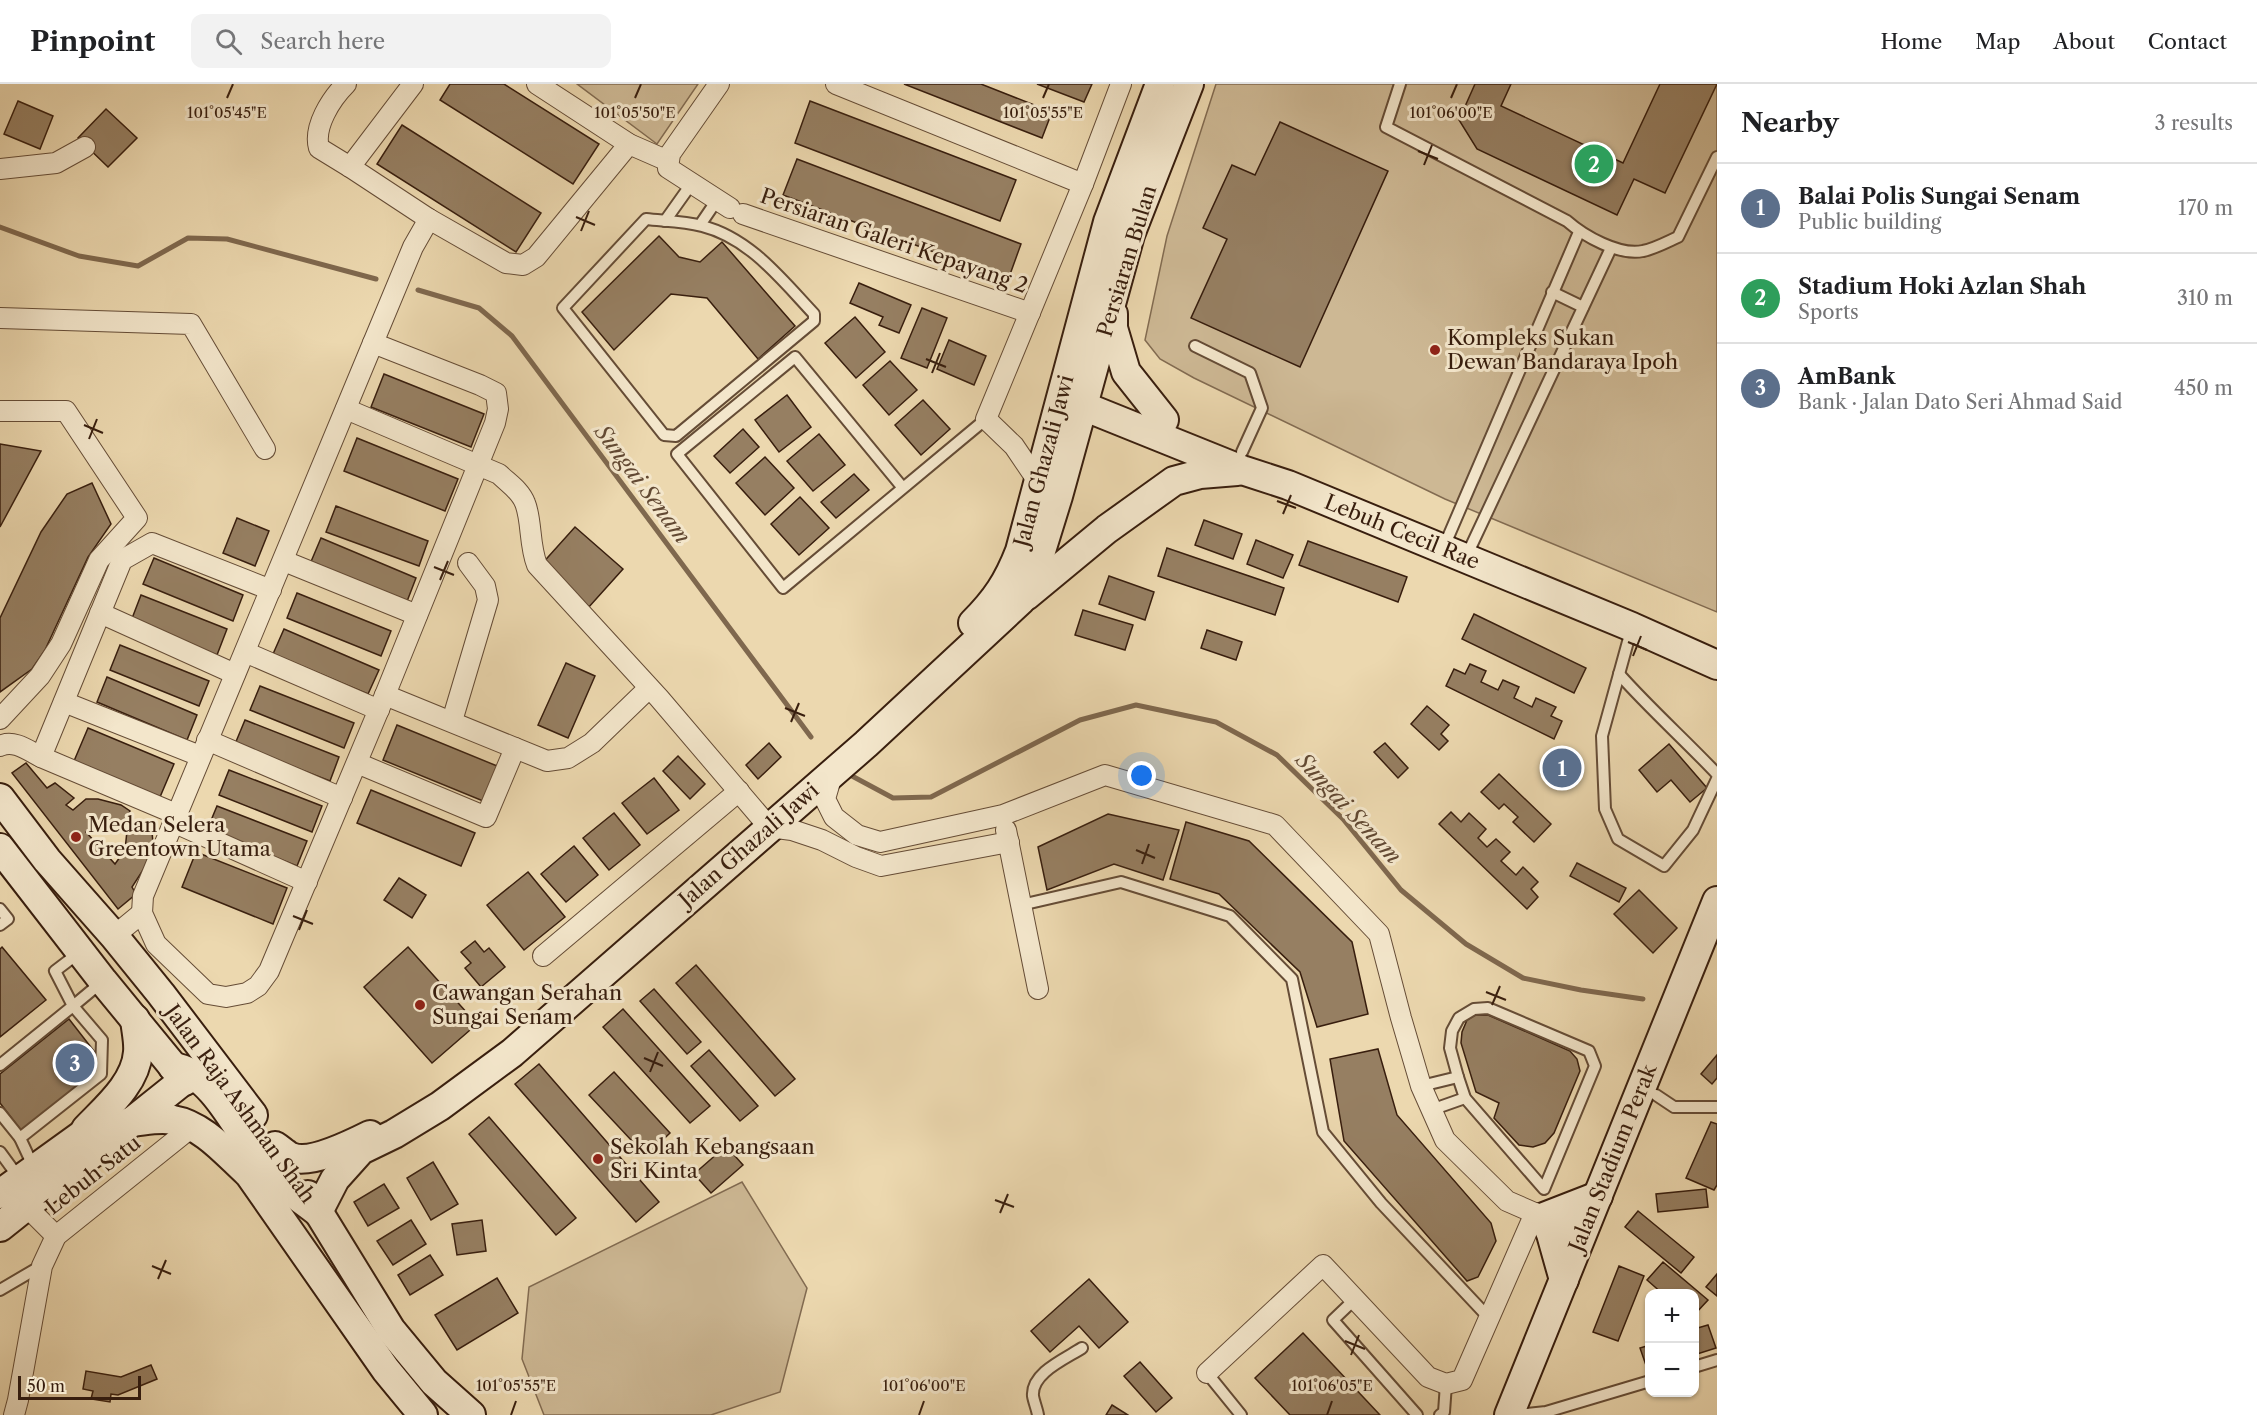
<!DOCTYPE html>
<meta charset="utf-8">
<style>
:root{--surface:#fff;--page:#f2f2f2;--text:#202124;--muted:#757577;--line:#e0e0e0;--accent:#d93025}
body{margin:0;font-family:"Libre Caslon Text",serif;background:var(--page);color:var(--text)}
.controls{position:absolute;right:18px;bottom:18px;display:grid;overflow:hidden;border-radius:12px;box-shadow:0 2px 4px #0004}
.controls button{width:54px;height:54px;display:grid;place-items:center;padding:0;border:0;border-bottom:2px solid var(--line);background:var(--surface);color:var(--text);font:30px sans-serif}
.scale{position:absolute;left:18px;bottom:15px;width:123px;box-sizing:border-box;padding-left:6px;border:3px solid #381e0e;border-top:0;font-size:16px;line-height:21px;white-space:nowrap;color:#381e0e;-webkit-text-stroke:4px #f3e6cb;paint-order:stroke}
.you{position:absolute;left:1142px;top:692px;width:21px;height:21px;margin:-15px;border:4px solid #fff;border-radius:50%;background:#1a73e8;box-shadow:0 0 0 9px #1a73e833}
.badge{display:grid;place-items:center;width:39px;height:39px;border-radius:50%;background:var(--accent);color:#fff;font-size:20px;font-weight:700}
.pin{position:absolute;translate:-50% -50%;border:3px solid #fff;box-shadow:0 2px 6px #0006}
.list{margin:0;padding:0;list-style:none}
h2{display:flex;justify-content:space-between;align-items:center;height:78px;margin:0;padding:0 24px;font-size:26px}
h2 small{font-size:20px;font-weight:400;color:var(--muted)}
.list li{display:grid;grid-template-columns:39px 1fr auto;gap:18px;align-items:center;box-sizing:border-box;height:90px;padding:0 24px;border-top:2px solid var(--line)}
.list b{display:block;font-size:22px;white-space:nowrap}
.list p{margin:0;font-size:20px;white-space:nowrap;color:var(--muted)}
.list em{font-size:20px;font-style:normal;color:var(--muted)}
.icon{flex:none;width:33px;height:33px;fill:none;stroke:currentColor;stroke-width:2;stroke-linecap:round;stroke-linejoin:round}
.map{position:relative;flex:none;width:1717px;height:1331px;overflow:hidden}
header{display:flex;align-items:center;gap:36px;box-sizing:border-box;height:84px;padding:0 30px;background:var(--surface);border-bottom:2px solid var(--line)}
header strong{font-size:28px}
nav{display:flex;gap:33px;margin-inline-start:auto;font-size:21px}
.search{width:420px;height:54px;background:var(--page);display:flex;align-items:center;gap:15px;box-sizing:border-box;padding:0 21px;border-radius:12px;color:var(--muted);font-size:22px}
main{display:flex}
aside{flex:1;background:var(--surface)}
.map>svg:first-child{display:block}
.green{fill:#cdb894;stroke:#826b51;stroke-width:1.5}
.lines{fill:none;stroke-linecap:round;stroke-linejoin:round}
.stream{stroke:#7f684e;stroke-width:5}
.building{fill:#967f62;stroke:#381e0e;stroke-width:1.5}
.lane-casing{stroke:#654c36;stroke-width:14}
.street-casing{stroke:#654c36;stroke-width:22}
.secondary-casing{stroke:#381e0e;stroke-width:32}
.lane{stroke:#f3e6cb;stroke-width:10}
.street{stroke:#f3e6cb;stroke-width:20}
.secondary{stroke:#f3e6cb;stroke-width:28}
.ticks{fill:none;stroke:#381e0e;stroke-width:2}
.poi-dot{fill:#8f2418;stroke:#f3e6cb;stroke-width:2}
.labels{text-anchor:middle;stroke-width:6;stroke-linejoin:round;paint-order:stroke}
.street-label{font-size:21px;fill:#381e0e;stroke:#f3e6cb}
.poi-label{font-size:21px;fill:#381e0e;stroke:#f3e6cb;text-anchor:start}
.water-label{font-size:22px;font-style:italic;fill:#624933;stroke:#f3e6cb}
.ticks-label{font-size:15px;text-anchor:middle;fill:#381e0e;stroke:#f3e6cb;stroke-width:6;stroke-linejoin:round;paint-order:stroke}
</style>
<header>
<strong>Pinpoint</strong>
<div class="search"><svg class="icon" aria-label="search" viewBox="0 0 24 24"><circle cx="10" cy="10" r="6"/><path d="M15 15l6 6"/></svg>Search here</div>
<nav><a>Home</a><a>Map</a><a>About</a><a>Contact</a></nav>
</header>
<main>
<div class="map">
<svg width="1717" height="1331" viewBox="0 0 1717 1331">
<rect width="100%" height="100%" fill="#ecd8af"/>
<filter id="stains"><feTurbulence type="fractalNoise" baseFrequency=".00333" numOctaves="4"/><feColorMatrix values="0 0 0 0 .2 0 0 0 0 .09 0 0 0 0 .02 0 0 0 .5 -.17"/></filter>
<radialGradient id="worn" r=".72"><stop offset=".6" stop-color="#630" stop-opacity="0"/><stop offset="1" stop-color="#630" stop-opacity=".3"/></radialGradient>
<g class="green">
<path d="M577 0H698L657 60Z"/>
<path d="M1216 0H1717V528L1445 415 1194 294 1160 275 1145 256 1167 152Z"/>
<path d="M742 1098 807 1204 780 1308 711 1331H544L522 1275 529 1203Z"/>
</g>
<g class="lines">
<g class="stream">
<path d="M0 143 79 172 138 182 188 154 227 155 376 195"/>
<path d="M418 206 479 224 512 252 811 653"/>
<path d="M852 692 893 714 931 713 1080 636 1136 621 1216 638 1277 671 1343 735 1401 806 1466 860 1523 894 1581 906 1643 915"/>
</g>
</g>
<g class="building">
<path d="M450 0H504L599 60 573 100 440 16Z"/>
<path d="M904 0H981L1052 28 1042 54Z"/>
<path d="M1037 0H1092L1084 18Z"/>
<path d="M1475 0H1511L1501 22 1623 79 1660 0H1717L1665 109 1634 95 1617 131 1477 65 1459 36Z"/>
<path d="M18 17 53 32 40 65 4 50Z"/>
<path d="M810 17 1016 96 1000 137 795 59Z"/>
<path d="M106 25 137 54 108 83 78 54Z"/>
<path d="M1280 38 1388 87 1300 283 1191 234 1227 155 1203 144 1232 81 1255 91Z"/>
<path d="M402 41 541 129 516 168 377 80Z"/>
<path d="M797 75 1021 160 1008 196 783 111Z"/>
<path d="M659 152 679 173 700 178 722 158 795 242 758 275 707 214 671 210 614 266 582 228Z"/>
<path d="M859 199 911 221 899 249 879 241 883 233 850 219Z"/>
<path d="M922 224 947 234 927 284 901 274Z"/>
<path d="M855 233 885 268 856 294 825 259Z"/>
<path d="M949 256 986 272 974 301 937 285Z"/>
<path d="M890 277 917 306 889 331 863 301Z"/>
<path d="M384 290 484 330 471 363 371 323Z"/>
<path d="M787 311 811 343 779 368 755 336Z"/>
<path d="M923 316 950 345 921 371 895 341Z"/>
<path d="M743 345 759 363 730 389 714 372Z"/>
<path d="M819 350 845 381 813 407 787 377Z"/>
<path d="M357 354 458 395 445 427 344 387Z"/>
<path d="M0 360 41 367 0 443Z"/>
<path d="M765 373 794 404 765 431 736 399Z"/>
<path d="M854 390 869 406 836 434 821 418Z"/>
<path d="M92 399 111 440 88 473 45 566 32 585 0 608V534L41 448 67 410Z"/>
<path d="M800 413 829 444 799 471 771 440Z"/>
<path d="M336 422 428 457 419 482 326 448Z"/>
<path d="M237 434 269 447 255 482 223 469Z"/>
<path d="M1204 436 1242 450 1233 475 1195 461Z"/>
<path d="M575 443 623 485 588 524 540 482Z"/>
<path d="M321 454 416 494 406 520 310 480Z"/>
<path d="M1256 456 1293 471 1283 494 1247 480Z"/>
<path d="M1308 457 1407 493 1398 518 1299 481Z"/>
<path d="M1167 464 1284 504 1275 531 1158 492Z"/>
<path d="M154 474 243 511 233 537 143 500Z"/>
<path d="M1109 492 1154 508 1145 536 1099 520Z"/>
<path d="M297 509 391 547 381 572 287 534Z"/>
<path d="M141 511 227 545 217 571 131 537Z"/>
<path d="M1083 526 1133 541 1125 566 1075 551Z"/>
<path d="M1474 530 1586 584 1574 609 1462 555Z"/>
<path d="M284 545 379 586 368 610 273 570Z"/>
<path d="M1207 546 1242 558 1236 576 1201 564Z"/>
<path d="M120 561 209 597 199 622 110 586Z"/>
<path d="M566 579 595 592 568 654 538 641Z"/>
<path d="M1470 580 1486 587 1481 598 1498 606 1503 596 1519 603 1514 614 1532 623 1536 614 1556 623 1551 632 1562 637 1554 655 1446 602 1454 585 1465 590Z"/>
<path d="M107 593 197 631 187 656 97 618Z"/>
<path d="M260 602 354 639 344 664 250 626Z"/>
<path d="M1427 622 1449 641 1441 650 1448 657 1439 666 1411 640Z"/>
<path d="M245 636 339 673 330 697 235 660Z"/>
<path d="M397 641 502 684 488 719 383 676Z"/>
<path d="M88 644 174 680 160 713 74 677Z"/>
<path d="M769 659 781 673 758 695 746 681Z"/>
<path d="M1385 659 1408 684 1398 694 1374 668Z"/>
<path d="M1669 660 1707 704 1690 718 1671 696 1657 708 1639 686Z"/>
<path d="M678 672 705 700 690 715 663 687Z"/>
<path d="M26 679 47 704 55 699 74 714 66 721 73 726 86 715H98L121 721 130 727 121 746 100 739 93 742 86 748 115 780 125 766 127 747 148 741 152 747 153 760 145 783 132 803 136 810 118 825 12 689Z"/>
<path d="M229 686 322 722 312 748 219 711Z"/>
<path d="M1499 690 1551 740 1534 758 1513 738 1518 733 1504 720 1499 725 1481 708Z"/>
<path d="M654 694 679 726 647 750 622 719Z"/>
<path d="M371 706 475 749 461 782 357 739Z"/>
<path d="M217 722 307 757 297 782 207 746Z"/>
<path d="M1451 728 1461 738 1469 729 1486 745 1478 754 1487 763 1496 755 1510 768 1501 777 1516 791 1523 783 1538 798 1531 805 1538 813 1527 825 1439 740Z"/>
<path d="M614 729 640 761 609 786 583 754Z"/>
<path d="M1108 730 1179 746 1163 796 1114 780 1047 806 1038 763Z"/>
<path d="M1186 738 1249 757 1352 858 1368 930 1317 943 1300 888 1219 810 1170 795Z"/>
<path d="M574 762 598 791 566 818 541 790Z"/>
<path d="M196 768 287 804 273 840 182 803Z"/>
<path d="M1577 779 1626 804 1619 818 1570 792Z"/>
<path d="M528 788 565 833 524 866 487 821Z"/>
<path d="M399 794 426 811 412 834 384 816Z"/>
<path d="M1639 806 1677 844 1653 869 1614 830Z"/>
<path d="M475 857 484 868 489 864 505 883 481 903 465 884 471 879 461 868Z"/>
<path d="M2 863 46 916 0 953V865Z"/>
<path d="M408 863 477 940 432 979 364 903Z"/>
<path d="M696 881 795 995 775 1012 676 899Z"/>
<path d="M654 905 701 958 687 970 640 917Z"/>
<path d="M623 925 710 1022 690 1039 603 943Z"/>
<path d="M1475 931H1488L1570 967 1577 975 1580 987 1554 1049 1545 1059 1533 1063 1519 1061 1494 1034 1499 1019 1476 1008 1461 959 1462 948 1467 936Z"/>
<path d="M69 935 97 971 94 993 23 1049 0 1019V990Z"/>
<path d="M1378 965 1397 1031 1491 1139 1496 1157 1478 1193 1467 1197 1344 1057 1330 975Z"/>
<path d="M709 966 758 1022 740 1037 691 982Z"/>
<path d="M1717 971V994L1712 1000 1701 990Z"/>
<path d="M539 980 659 1118 636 1138 515 1000Z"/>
<path d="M614 988 670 1049 646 1072 589 1011Z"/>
<path d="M489 1033 576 1134 556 1151 469 1050Z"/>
<path d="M1711 1038 1717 1040V1101L1714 1106 1686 1094Z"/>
<path d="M726 1062 743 1081 711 1109 694 1090Z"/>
<path d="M433 1078 458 1120 431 1136 407 1094Z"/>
<path d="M384 1100 399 1124 368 1142 354 1118Z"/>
<path d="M1706 1105 1708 1123 1658 1128 1656 1110Z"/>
<path d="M1638 1127 1694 1173 1681 1189 1625 1143Z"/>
<path d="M411 1136 426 1160 393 1181 377 1157Z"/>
<path d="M482 1136 486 1167 457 1171 452 1140Z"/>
<path d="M430 1171 443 1191 410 1211 398 1191Z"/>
<path d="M1663 1178 1708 1216 1694 1231V1210H1663L1647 1196Z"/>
<path d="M1619 1182 1644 1192 1618 1257 1593 1248Z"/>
<path d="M1717 1190V1212L1706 1203Z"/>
<path d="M497 1194 518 1229 457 1266 435 1231Z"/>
<path d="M1089 1195 1128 1238 1099 1264 1079 1242 1050 1268 1031 1247Z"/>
<path d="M1708 1241 1716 1264 1694 1271V1245Z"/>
<path d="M1303 1249 1380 1331H1290L1255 1294Z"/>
<path d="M1650 1261V1287H1648L1640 1264Z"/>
<path d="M1140 1278 1172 1314 1156 1328 1124 1292Z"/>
<path d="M151 1281 157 1295 118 1311 111 1310 110 1318 91 1315 93 1307 83 1305 86 1287 121 1293Z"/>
<path d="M1112 1321 1128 1331H1106Z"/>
</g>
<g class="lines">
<g class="lane-casing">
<g id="lane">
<path d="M1400 0 1386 43 1567 137C1584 152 1619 172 1643 167 1654 165 1667 158 1678 153L1717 73"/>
<path d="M646 135C664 137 684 137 702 142 750 154 782 196 814 230V237L676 352 664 351 563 224Z"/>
<path d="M665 137 692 99"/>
<path d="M700 141 717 116"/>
<path d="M1552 208 1583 223"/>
<path d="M1195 262 1250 289 1262 324 1242 368"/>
<path d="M903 404 795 273 677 370 783 504 986 335"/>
<path d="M1443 465 1579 148"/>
<path d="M1466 473 1611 164"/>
<path d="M1632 543 1602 652 1605 725 1618 755 1664 782 1693 746 1717 695"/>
<path d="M1619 590C1650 625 1685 656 1717 690"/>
<path d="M1021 821 1121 798 1230 832 1292 895 1323 1048 1381 1119 1490 1235"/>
<path d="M0 825 8 835 0 841"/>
<path d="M1488 924 1589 967 1595 982 1544 1105 1465 1014 1458 993 1450 964 1452 947 1459 934 1474 925Z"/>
<path d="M0 981 73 922 55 887 80 868"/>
<path d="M1421 1002 1458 993"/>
<path d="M1656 1011 1674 1023H1717"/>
<path d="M1431 1026 1465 1014"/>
<path d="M0 1029 20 1054"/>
<path d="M0 1068 19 1094"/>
<path d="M34 1084 20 1054 101 990 102 956 73 922 103 897"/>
<path d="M0 1206 41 1182"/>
<path d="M1355 1215 1333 1236 1417 1331"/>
<path d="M1694 1283 1717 1276"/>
<path d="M1207 1289 1241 1331"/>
<path d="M1527 1330 1546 1328 1650 1297"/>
<path d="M1038 1331C1037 1325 1034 1318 1033 1312 1031 1289 1065 1275 1082 1264"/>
<path d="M1440 1331 1444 1328 1446 1300"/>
</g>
</g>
<g class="street-casing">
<g id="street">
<path d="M346 0C331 15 313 43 319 64L350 83"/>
<path d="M413 0 350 83 429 135 506 179 523 181 536 173 629 60"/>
<path d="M537 0 629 60 668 77"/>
<path d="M719 0 670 70 668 84 730 124"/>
<path d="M836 0 1083 100"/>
<path d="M0 85 56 79 85 63"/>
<path d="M743 130 1030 229"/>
<path d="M0 234 191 240 265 365"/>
<path d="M373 259 480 301 496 309 498 325 495 339 385 611 269 887 258 902 247 909 226 913 208 910 156 860 142 829 143 812Z"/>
<path d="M373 259 413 163 429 135"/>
<path d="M346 325 499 390C508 399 520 406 525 419 532 436 529 461 537 481L659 614 769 743 792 746 822 756 856 773 881 782 1009 758"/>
<path d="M0 327H66L137 434 99 476 61 560 40 592 0 635"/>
<path d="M1039 399 1014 362 986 335 1083 100 1121 0"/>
<path d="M284 477 417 531"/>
<path d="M100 529 235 590"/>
<path d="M245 568 379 626"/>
<path d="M385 611 547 677 568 674 592 659 649 604"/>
<path d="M64 618 200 672"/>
<path d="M452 637 488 516 485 502 468 479"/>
<path d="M207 656 342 714"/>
<path d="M0 662C14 655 29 667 41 673"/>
<path d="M357 679 486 733 515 664"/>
<path d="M832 691 825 715 834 733 857 751 880 758 1003 731 1105 691 1275 741 1379 850 1401 934 1421 1002 1445 1056 1507 1117 1583 1150"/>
<path d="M176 730 41 673 122 476 152 459 271 506"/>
<path d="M173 738 307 798"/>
<path d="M1006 746 1038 905"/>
<path d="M114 852 142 829"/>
<path d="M543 872 739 707"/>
<path d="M26 1122 56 1152"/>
<path d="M1207 1289 1323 1181 1428 1293 1446 1300 1462 1296 1535 1129"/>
<path d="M14 1331 18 1316 42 1182 56 1152 192 1043"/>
</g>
</g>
<g class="secondary-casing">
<g id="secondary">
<path d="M1113 230V244L1126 288 1164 336"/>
<path d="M1083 322 1242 386 1288 401 1632 543 1717 581"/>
<path d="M1026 512 1107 445 1174 397 1200 390 1237 387"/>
<path d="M973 539C996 516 1008 498 1020 467L1108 138 1160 0"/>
<path d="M0 714 47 776 114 852 161 910 253 1031"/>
<path d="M0 764 103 897 185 997"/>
<path d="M173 983C218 989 244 1064 274 1093 287 1106 303 1116 318 1128L335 1095 361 1066 394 1050 440 1022 512 969 866 660 1021 516 1036 483 1058 412 1130 151 1189 0"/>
<path d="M130 1038C144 1037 160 1033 173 1036 203 1041 226 1069 247 1088"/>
<path d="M86 1045C106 1024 136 999 138 968 139 958 136 946 135 935"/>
<path d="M275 1062C280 1065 286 1071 291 1073 310 1081 352 1060 370 1051"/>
<path d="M240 1077 386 1286 423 1331"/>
<path d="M0 1110 104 1035"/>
<path d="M308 1111 391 1246 434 1298 471 1331"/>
<path d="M0 1143 184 996"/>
<path d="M1564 1196 1551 1150 1544 1133 1598 1112"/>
<path d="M1509 1331 1717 817"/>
</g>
</g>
<use href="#lane" class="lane"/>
<use href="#street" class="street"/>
<use href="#secondary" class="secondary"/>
</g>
<path class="ticks" d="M227 14 233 0M635 14 641 0M1043 14 1049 0M1451 14 1457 0M1418 67 1438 75M1424 81 1432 61M576 133 595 141M581 147 589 127M926 275 946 283M932 289 940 269M84 341 103 349M89 355 97 335M1277 417 1296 424M1283 430 1291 411M434 483 454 491M440 496 448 477M1628 558 1647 566M1633 572 1641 552M785 624 805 632M791 638 799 619M1136 766 1155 774M1142 780 1149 760M293 832 313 840M299 846 307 826M1486 908 1506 916M1492 921 1500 902M644 974 663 982M650 988 658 968M995 1116 1014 1123M1000 1129 1008 1110M152 1182 171 1190M158 1195 166 1176M1345 1257 1365 1265M1351 1271 1359 1251M511 1331 516 1317M919 1331 924 1317M1327 1331 1332 1317"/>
<g class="poi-dot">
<circle cx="1435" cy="266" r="6"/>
<circle cx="76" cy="753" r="6"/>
<circle cx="420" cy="921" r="6"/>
<circle cx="598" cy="1075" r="6"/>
</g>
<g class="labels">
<g class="street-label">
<text transform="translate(894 157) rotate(19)" y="7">Persiaran Galeri Kepayang 2</text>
<text transform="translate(1127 177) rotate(-73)" y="7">Persiaran Bulan</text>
<text transform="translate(1044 377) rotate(-75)" y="7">Jalan Ghazali Jawi</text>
<text transform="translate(1402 448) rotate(22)" y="7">Lebuh Cecil Rae</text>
<text transform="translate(749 761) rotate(-41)" y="7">Jalan Ghazali Jawi</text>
<text transform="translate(240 1020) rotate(54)" y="7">Jalan Raja Ashman Shah</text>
<text transform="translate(1613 1074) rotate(-68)" y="7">Jalan Stadium Perak</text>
<text transform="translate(93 1091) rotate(-38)" y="7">Lebuh Satu</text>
</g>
<g class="poi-label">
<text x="1447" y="261">Kompleks Sukan<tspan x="1447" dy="24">Dewan Bandaraya Ipoh</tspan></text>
<text x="88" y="748">Medan Selera<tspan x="88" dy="24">Greentown Utama</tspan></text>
<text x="432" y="916">Cawangan Serahan<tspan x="432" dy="24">Sungai Senam</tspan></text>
<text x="610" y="1070">Sekolah Kebangsaan<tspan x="610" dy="24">Sri Kinta</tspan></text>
</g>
<g class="water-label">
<text transform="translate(643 400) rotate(53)" y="8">Sungai Senam</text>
<text transform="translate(1349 724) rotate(47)" y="8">Sungai Senam</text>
</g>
</g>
<g class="ticks-label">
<text x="227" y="34">101°05'45"E</text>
<text x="635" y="34">101°05'50"E</text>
<text x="1043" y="34">101°05'55"E</text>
<text x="1451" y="34">101°06'00"E</text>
<text x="516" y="1307">101°05'55"E</text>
<text x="924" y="1307">101°06'00"E</text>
<text x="1332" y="1307">101°06'05"E</text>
</g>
<rect width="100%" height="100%" filter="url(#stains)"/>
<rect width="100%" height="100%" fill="url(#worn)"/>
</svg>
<div class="controls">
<button>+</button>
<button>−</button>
</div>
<div class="scale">50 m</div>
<div class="you"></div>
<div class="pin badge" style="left:1562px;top:684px;background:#5c6f8a">1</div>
<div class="pin badge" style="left:1594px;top:80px;background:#2e9e5b">2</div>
<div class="pin badge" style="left:75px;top:979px;background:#5c6f8a">3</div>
</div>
<aside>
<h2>Nearby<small>3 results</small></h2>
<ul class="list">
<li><span class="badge" style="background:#5c6f8a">1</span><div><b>Balai Polis Sungai Senam</b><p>Public building</p></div><em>170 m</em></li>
<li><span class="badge" style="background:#2e9e5b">2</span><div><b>Stadium Hoki Azlan Shah</b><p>Sports</p></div><em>310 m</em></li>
<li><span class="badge" style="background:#5c6f8a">3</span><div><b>AmBank</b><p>Bank · Jalan Dato Seri Ahmad Said</p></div><em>450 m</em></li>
</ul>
</aside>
</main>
